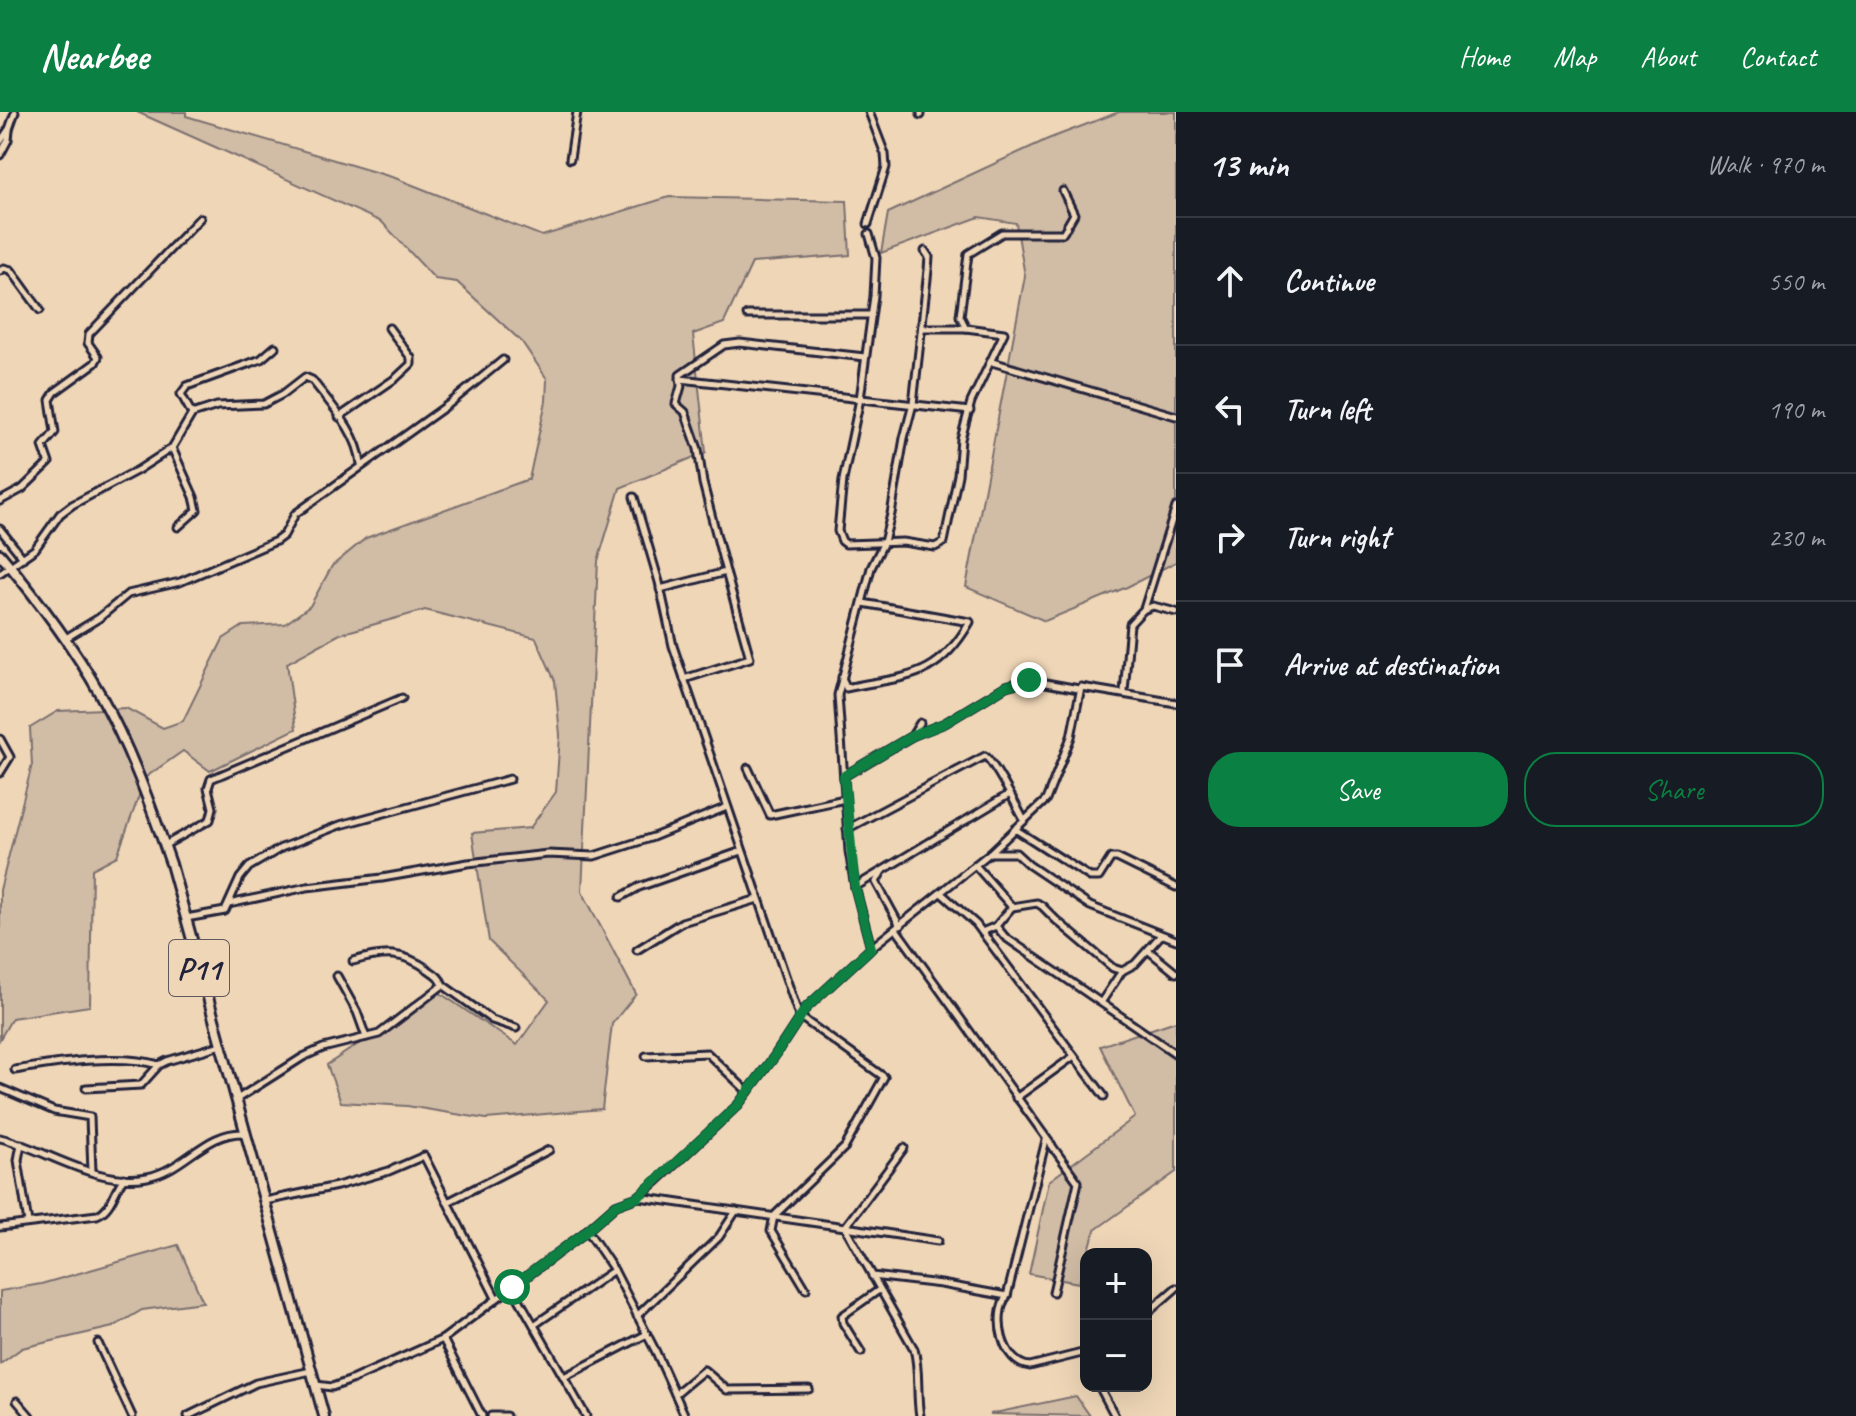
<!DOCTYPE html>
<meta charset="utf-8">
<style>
:root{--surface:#171b24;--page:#242831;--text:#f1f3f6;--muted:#9ea1a6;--line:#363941;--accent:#0b8043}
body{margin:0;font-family:Caveat,sans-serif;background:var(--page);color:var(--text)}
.controls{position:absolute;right:24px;bottom:24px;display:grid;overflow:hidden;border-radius:16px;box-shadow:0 8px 32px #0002}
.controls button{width:72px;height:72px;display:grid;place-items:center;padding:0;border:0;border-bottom:2px solid var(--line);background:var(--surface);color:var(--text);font:40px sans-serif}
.stop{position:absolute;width:24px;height:24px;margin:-18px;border:6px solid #0b8043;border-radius:50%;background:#fff}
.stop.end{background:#0b8043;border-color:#fff;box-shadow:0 2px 8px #0008}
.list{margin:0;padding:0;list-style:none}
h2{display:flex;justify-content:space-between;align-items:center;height:104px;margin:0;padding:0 32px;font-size:34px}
h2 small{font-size:26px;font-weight:400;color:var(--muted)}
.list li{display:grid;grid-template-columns:52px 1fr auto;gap:24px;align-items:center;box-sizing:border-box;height:128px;padding:0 32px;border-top:2px solid var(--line)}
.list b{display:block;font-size:30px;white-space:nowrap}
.list em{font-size:26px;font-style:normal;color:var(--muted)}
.actions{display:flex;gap:16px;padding:24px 32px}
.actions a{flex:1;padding:18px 0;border:2px solid var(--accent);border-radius:32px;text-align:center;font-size:28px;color:var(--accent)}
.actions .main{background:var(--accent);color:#fff}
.icon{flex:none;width:44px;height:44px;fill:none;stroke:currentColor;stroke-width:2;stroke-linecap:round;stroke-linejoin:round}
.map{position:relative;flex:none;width:1176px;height:1304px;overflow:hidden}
header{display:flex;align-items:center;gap:48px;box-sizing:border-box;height:112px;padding:0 40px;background:var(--accent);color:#fff}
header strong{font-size:38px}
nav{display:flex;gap:44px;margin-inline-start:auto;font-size:28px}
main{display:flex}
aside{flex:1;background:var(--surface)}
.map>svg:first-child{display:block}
.green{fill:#d1bca5;stroke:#7a6f70;stroke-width:2}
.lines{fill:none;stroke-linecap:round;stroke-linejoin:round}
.street-casing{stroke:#22223b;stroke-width:11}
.primary-casing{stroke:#22223b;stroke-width:14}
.street{stroke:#efd6b7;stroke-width:5}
.primary{stroke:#efd6b7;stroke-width:8}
.route{stroke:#0b8043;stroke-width:10}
.labels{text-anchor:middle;stroke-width:8;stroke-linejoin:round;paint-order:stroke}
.shield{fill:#efd6b7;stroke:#605860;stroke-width:2}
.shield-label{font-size:32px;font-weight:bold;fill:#22223b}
</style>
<header>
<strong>Nearbee</strong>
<nav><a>Home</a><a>Map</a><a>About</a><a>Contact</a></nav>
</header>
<main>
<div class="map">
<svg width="1176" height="1304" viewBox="0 0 1176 1304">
<rect width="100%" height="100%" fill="#efd6b7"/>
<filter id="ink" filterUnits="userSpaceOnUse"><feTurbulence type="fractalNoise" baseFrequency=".0125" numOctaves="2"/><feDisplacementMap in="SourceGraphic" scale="16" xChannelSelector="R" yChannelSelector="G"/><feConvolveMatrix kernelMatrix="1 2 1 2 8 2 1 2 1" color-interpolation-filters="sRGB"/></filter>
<g filter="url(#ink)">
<g class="green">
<path d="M137 0H186V4L395 66 542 124 669 85 847 89 850 143 752 151 724 211 693 222 706 340 620 376 598 449 582 779 636 882 612 912 602 997 486 1007 407 994 341 990 327 953 437 879 517 933 549 888 489 829 472 721 530 716 556 680 560 623 555 569 536 526 425 498 340 522 287 551 296 617 210 659 183 639 146 665 117 744 92 757 90 894 12 906 0 927V778L32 653 30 616 58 599 126 596 163 616 183 609 223 527 243 514 285 512 310 494 332 454 366 426 529 367 546 289 547 267 522 230 457 170 435 167 382 110Z"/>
<path d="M1119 0H1176V450L1127 475 1045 509 966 475 1025 164 1016 111 979 105 881 141 888 101 1048 27Z"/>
<path d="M1176 909V1060L1095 1118 1079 1171 1029 1162 1049 1069 1135 1005 1100 934Z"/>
<path d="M178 1133 203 1190 142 1198 113 1215 22 1236 0 1252V1179L41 1172Z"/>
<path d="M1076 1284 1090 1304 990 1302Z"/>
</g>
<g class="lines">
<g class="street-casing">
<g id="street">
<path d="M921 0V3"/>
<path d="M0 30 9 17 15 0"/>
<path d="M0 43 8 28 9 18"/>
<path d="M570 47 577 0"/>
<path d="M868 112 886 55 885 42 869 0"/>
<path d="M869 122 876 146 874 184 860 287 843 368 838 419 842 429 846 432 903 430 935 435 944 430 958 363 961 327 971 290 1004 221 966 216H922"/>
<path d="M0 159 4 156 11 158 40 198"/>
<path d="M747 203H871"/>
<path d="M966 216 960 204 968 142 1002 121H1063L1074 102 1063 79"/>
<path d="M992 250 1176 304"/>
<path d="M680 267 970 299"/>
<path d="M192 302 181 282 187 274 261 247 275 235"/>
<path d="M339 305 396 266 411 252V246L389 216"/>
<path d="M172 336 194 385 197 398 178 415"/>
<path d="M634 385 659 470 673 534 799 904 884 965 845 1035 774 1104 771 1119 806 1177"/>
<path d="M0 389 22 377 49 351 43 334 55 320 50 288 55 280 95 251 98 245 88 231 89 222 200 106"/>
<path d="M0 417 23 446"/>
<path d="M726 460 703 371 698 337 685 300 676 292 681 274 680 263 724 233 740 231 865 245"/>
<path d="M0 461 35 437 60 402 72 393 138 358 172 336 192 302 217 294 264 292 283 282 305 265 312 268C331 293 358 320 361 352"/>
<path d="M660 477 726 460 750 546 684 567"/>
<path d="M1145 497 1153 494 1176 500"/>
<path d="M66 526 99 506 128 482 180 470 276 429 284 423 295 402 449 292 503 248"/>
<path d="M842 565 846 576C907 563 936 569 970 510L863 491"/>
<path d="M1124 580 1130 512 1144 497 1176 395"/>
<path d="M912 624 945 611 1006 574 1029 568 1079 577"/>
<path d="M0 627 10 645 0 661"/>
<path d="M748 656 770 703 845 687"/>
<path d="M844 664 912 624 920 611"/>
<path d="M847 717 985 644C994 650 1017 695 1024 708"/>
<path d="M1015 717 1090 765H1099L1111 746H1117L1176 775"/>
<path d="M165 733 210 708 213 696 208 676 211 667 402 586"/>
<path d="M990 741H1016L1029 753 1090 794 1176 828"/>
<path d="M975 753 1012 795 1037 791 1042 794 1056 808 1113 856 1122 859 1135 852 1161 823"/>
<path d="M882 759 876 770 900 814"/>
<path d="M855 775 1008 683"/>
<path d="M941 781 976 812 1104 984"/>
<path d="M621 785 639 775 742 739"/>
<path d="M229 792 307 775 382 766 468 751 548 742 594 744 653 725 727 695"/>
<path d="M186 806 225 799 240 766 249 755 281 736 340 713 510 667"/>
<path d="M996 814 1005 825 1176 942"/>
<path d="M896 817 1078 1070 1053 1180"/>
<path d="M982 820 996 814 1012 795"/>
<path d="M871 836 855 775 849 739 838 583 871 456 884 430 891 402 904 326 913 292 928 158 929 145 925 139"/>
<path d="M637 838 682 810 758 787"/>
<path d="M1149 839 1176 861"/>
<path d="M353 849C385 840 402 839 429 858 436 863 440 865 443 873"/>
<path d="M337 864 357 900 366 925"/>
<path d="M1102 889 1122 859"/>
<path d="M646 944 707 941 748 980"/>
<path d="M15 958C55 951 120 941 159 953"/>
<path d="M0 976 54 999 90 1005 92 1060"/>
<path d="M86 976 141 973 159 953 167 949 221 933"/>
<path d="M1016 986 1074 944"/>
<path d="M237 987 303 945 323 936 379 922 443 873 492 908 516 916"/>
<path d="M0 1026C46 1037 97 1075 147 1065 185 1058 205 1019 245 1021"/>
<path d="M1046 1028 1007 1184C992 1203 1002 1252 1030 1254L1086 1240"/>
<path d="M21 1032 18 1048 28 1111"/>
<path d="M904 1036 845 1115 938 1129"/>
<path d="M639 1085 845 1115 914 1237C920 1258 916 1282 920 1304"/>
<path d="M265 1089 337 1074 389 1059 424 1044 496 1186"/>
<path d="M448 1090 549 1038"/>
<path d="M0 1115 97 1103C112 1097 114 1078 124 1066"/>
<path d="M587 1118 614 1158 656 1240 685 1304"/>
<path d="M872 1164 941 1172 1007 1184"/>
<path d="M512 1175 586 1304"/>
<path d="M1146 1202 1176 1176"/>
<path d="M637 1204 719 1125 736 1099"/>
<path d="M534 1213 614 1158"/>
<path d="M443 1227 482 1304"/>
<path d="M98 1231 132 1304"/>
<path d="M861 1240 843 1211 842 1204 879 1178"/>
<path d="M564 1265 647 1222"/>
<path d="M316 1273 332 1275 349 1269 443 1227 583 1122 616 1093 638 1085 657 1069 738 993 774 945 806 896 871 836 990 741 1046 688 1071 625 1081 575 1176 591"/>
<path d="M1099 1274 1115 1304"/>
<path d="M675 1282 704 1258 727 1278 809 1277"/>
<path d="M17 1289 30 1304"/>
<path d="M188 1304 256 1271 311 1259"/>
<path d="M491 1304H506"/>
</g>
</g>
<g class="primary-casing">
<path id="primary" d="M0 442C37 486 72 532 100 582 130 636 151 694 171 752L324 1304"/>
</g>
<use href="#street" class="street"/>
<use href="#primary" class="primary"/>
</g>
</g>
<g class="lines" filter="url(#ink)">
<path class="route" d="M512 1175 583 1122 616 1093 638 1085 680 1047 738 993 774 945 806 896 871 836 855 775 844 664 912 624 945 611 1006 574 1029 568"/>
</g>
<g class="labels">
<rect class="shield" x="169" y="828" width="60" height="56" rx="6"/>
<g class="shield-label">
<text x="199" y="867">P11</text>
</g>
</g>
</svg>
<div class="controls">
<button>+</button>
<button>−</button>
</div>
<div class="stop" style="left:512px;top:1175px"></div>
<div class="stop end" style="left:1029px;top:568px"></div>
</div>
<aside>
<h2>13 min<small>Walk · 970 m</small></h2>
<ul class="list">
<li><svg class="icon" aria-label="ahead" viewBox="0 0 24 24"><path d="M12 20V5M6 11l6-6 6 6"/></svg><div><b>Continue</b></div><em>550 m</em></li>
<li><svg class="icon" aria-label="left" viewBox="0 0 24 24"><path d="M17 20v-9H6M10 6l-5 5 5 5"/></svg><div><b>Turn left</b></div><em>190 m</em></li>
<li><svg class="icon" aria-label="right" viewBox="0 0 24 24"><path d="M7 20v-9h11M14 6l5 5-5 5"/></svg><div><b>Turn right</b></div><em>230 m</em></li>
<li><svg class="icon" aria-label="arrive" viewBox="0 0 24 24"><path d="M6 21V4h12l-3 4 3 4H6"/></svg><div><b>Arrive at destination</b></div></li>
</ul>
<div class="actions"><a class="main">Save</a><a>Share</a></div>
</aside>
</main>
